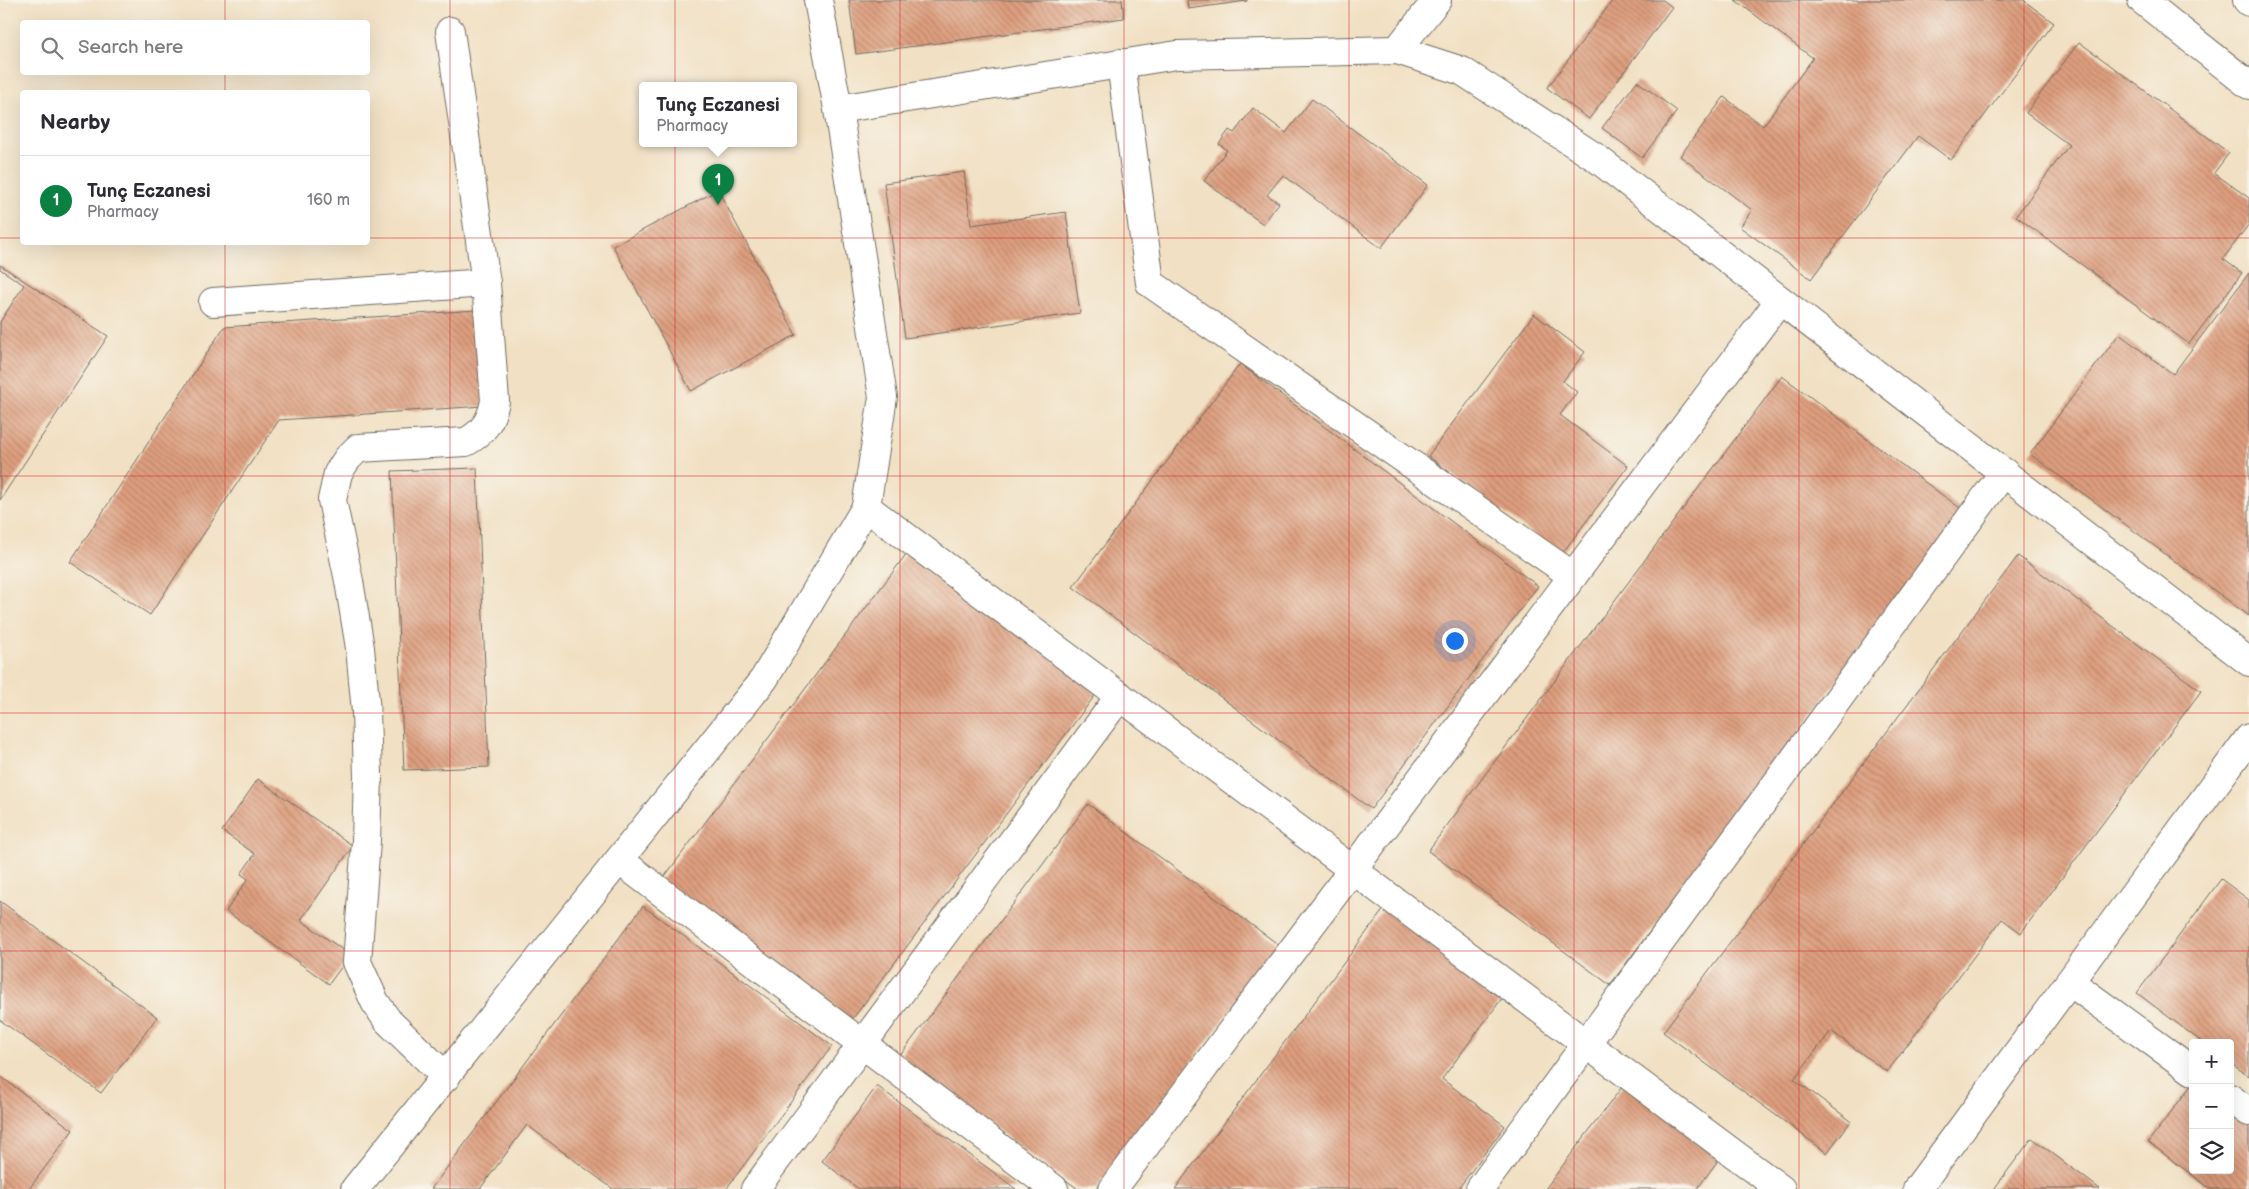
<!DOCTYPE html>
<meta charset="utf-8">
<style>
:root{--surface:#fff;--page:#f2f2f3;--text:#2b2b33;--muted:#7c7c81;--line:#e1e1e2;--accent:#0b8043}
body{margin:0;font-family:"Balsamiq Sans",sans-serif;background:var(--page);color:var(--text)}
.controls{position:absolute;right:15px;bottom:15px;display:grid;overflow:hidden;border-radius:5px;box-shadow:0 5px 20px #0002}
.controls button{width:45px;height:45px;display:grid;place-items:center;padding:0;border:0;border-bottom:1px solid var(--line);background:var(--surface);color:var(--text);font:25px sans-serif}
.you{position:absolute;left:1454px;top:640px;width:18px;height:18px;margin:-12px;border:4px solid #fff;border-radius:50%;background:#1a73e8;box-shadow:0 0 0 8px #1a73e833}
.badge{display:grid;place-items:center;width:32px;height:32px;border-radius:50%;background:var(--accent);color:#fff;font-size:16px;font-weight:700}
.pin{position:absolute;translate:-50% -41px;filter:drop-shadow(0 1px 2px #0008)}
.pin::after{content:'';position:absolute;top:26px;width:18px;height:15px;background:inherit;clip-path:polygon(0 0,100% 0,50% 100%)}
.popup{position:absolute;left:639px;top:82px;width:158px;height:65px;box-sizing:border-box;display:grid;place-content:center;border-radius:5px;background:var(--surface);filter:drop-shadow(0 1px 4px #0005);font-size:16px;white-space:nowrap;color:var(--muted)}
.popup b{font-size:19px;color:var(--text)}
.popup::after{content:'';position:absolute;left:50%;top:100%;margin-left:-10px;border:10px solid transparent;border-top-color:var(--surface)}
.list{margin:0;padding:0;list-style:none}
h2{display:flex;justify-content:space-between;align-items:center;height:65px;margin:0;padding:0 20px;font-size:21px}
h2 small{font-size:16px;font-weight:400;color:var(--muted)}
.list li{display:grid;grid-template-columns:32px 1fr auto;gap:15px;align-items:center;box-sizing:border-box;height:90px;padding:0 20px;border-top:1px solid var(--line)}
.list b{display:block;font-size:19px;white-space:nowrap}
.list p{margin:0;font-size:16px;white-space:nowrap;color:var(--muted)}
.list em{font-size:16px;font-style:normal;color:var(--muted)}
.icon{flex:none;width:28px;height:28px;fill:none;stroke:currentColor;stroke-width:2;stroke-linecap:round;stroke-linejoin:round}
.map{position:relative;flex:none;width:2249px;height:1189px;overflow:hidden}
.search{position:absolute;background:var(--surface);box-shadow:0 5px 20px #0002;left:20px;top:20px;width:350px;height:55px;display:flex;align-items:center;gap:12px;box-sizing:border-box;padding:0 18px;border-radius:5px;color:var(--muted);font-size:19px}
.panel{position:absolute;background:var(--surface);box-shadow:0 5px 20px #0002;left:20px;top:90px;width:350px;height:155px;border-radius:5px}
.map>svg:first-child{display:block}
.building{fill:url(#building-back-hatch)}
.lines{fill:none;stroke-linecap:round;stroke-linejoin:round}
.minor-casing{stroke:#706a60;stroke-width:30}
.minor{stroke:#fff;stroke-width:28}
.grid{fill:none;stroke:#d62828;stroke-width:1;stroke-opacity:0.55}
</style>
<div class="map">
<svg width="2249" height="1189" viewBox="0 0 2249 1189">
<defs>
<pattern id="building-back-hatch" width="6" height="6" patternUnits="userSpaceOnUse" patternTransform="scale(1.25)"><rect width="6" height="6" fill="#de9e7e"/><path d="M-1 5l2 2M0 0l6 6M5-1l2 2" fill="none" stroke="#b48167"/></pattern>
</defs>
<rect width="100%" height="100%" fill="#f7f3e8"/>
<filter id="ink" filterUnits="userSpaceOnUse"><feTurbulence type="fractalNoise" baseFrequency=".02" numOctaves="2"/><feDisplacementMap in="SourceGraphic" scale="10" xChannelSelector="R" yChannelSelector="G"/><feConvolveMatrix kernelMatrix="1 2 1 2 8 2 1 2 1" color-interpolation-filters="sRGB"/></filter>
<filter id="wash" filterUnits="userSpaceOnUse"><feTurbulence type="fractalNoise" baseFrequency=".0096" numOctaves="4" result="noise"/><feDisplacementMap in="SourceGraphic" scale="20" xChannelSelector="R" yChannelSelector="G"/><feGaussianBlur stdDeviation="1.12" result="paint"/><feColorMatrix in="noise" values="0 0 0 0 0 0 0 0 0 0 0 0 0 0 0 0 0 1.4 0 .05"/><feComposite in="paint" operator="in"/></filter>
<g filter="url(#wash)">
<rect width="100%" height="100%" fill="#f1e0c3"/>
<g id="blocks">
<g class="building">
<path d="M849 0H1122L1124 18 856 54Z"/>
<path d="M1187 0H1247V1L1188 9Z"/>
<path d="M1613 0H1663L1672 7 1589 119 1547 88Z"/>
<path d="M1735 0H2023L2054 23 1951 160 1918 136 1811 279 1740 227 1752 210 1680 156 1724 97 1763 126 1813 58Z"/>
<path d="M2079 42 2229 153 2214 173 2249 198V224L2223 259 2242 273 2189 344 2016 216 2069 145 2026 113Z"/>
<path d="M1637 81 1677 111 1642 158 1602 128Z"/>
<path d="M1312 99 1428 185 1381 248 1283 175 1267 195 1279 203 1263 224 1204 181 1227 150 1219 144 1229 130 1234 133 1253 108 1286 133Z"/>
<path d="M964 172 971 225 1066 212 1080 313 905 338 884 183Z"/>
<path d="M718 190 796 335 691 391 613 246Z"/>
<path d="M0 265 108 336 0 500V322L24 285 0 269Z"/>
<path d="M2249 273V616L2030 454 2119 334 2173 374Z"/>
<path d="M476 310 483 406 279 420 150 615 70 562 224 327Z"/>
<path d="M1534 314 1585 352 1563 381 1577 392 1560 415 1628 466 1561 555 1428 456Z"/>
<path d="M1240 364 1538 586 1371 809 1073 587Z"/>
<path d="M1782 376 1964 511 1610 985 1428 851Z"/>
<path d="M477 468 489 767 404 770 392 471Z"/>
<path d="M910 549 1099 690 851 1021 662 880Z"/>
<path d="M2018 556 2201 691 2021 933 2002 919 1887 1072 1831 1031 1794 1079 1851 1121 1827 1153 1663 1032Z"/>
<path d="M258 779 353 846 301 920 350 955 329 984 226 911 248 879 241 874 255 854 222 831Z"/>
<path d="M1088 804 1279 945 1096 1189H1078L899 1057Z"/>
<path d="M2221 879 2249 900V1076L2230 1063V1043H2203L2137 993Z"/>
<path d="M0 901 157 1017 101 1093 0 1020Z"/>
<path d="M1387 905 1506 993 1442 1079 1505 1126 1458 1189H1175Z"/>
<path d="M643 906 832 1046 779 1118 726 1189H613L527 1125 480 1189H431Z"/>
<path d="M0 1076 73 1130 29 1189H0Z"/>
<path d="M1625 1083 1722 1155 1697 1189H1545Z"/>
<path d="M2193 1083V1170H2230V1109L2249 1123V1189H2211L2148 1142Z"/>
<path d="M877 1086 1016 1189H859L822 1161Z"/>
<path d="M2032 1138 2100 1189H1994Z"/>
</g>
</g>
</g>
<g filter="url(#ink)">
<use href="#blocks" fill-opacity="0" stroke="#706a60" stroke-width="1"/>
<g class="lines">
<g class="minor-casing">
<g id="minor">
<path d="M2142 0 2249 85"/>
<path d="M2247 0 2249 2"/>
<path d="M1397 50 1437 0"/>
<path d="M1121 63 1150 283 1573 576"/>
<path d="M838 109 1177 55 1397 50 1462 71 1595 157 2249 662"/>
<path d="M213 302 486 283"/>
<path d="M866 507 1781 1189"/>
<path d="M619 860 1054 1189"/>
<path d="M2070 982 2193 1071"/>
<path d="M446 1077 388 1021 375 1002 357 962 366 841 368 776 366 712 360 648 349 581 332 500 338 473 347 459 358 448 466 442C484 432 491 421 495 401L486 283 450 31"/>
<path d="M2230 1098 2249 1112"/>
<path d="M355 1189 764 679 866 507 883 397 838 109 818 0"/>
<path d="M755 1189 1120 696"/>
<path d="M1113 1189 1780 300"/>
<path d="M1480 1189 2004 472"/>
<path d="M1917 1189 2249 738"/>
</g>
</g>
<use href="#minor" class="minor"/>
</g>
</g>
<path class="grid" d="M225 0V22M450 0V1189M675 0V1189M900 0V1189M1124 0V1189M1349 0V1189M1574 0V1189M1799 0V1189M2024 0V1189M225 72V92M0 238H22M368 238H2249M225 242V1189M0 476H2249M0 713H2249M0 951H2249"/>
</svg>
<div class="controls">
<button>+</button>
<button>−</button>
<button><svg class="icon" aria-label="layers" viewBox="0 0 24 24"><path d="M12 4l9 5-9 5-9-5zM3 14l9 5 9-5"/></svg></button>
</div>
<div class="you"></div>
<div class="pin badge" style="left:718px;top:205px">1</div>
<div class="popup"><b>Tunç Eczanesi</b>Pharmacy</div>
<div class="search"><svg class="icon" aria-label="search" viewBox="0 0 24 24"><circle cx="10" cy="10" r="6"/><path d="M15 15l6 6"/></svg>Search here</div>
<section class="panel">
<h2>Nearby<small></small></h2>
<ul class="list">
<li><span class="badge">1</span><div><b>Tunç Eczanesi</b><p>Pharmacy</p></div><em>160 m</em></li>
</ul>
</section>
</div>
